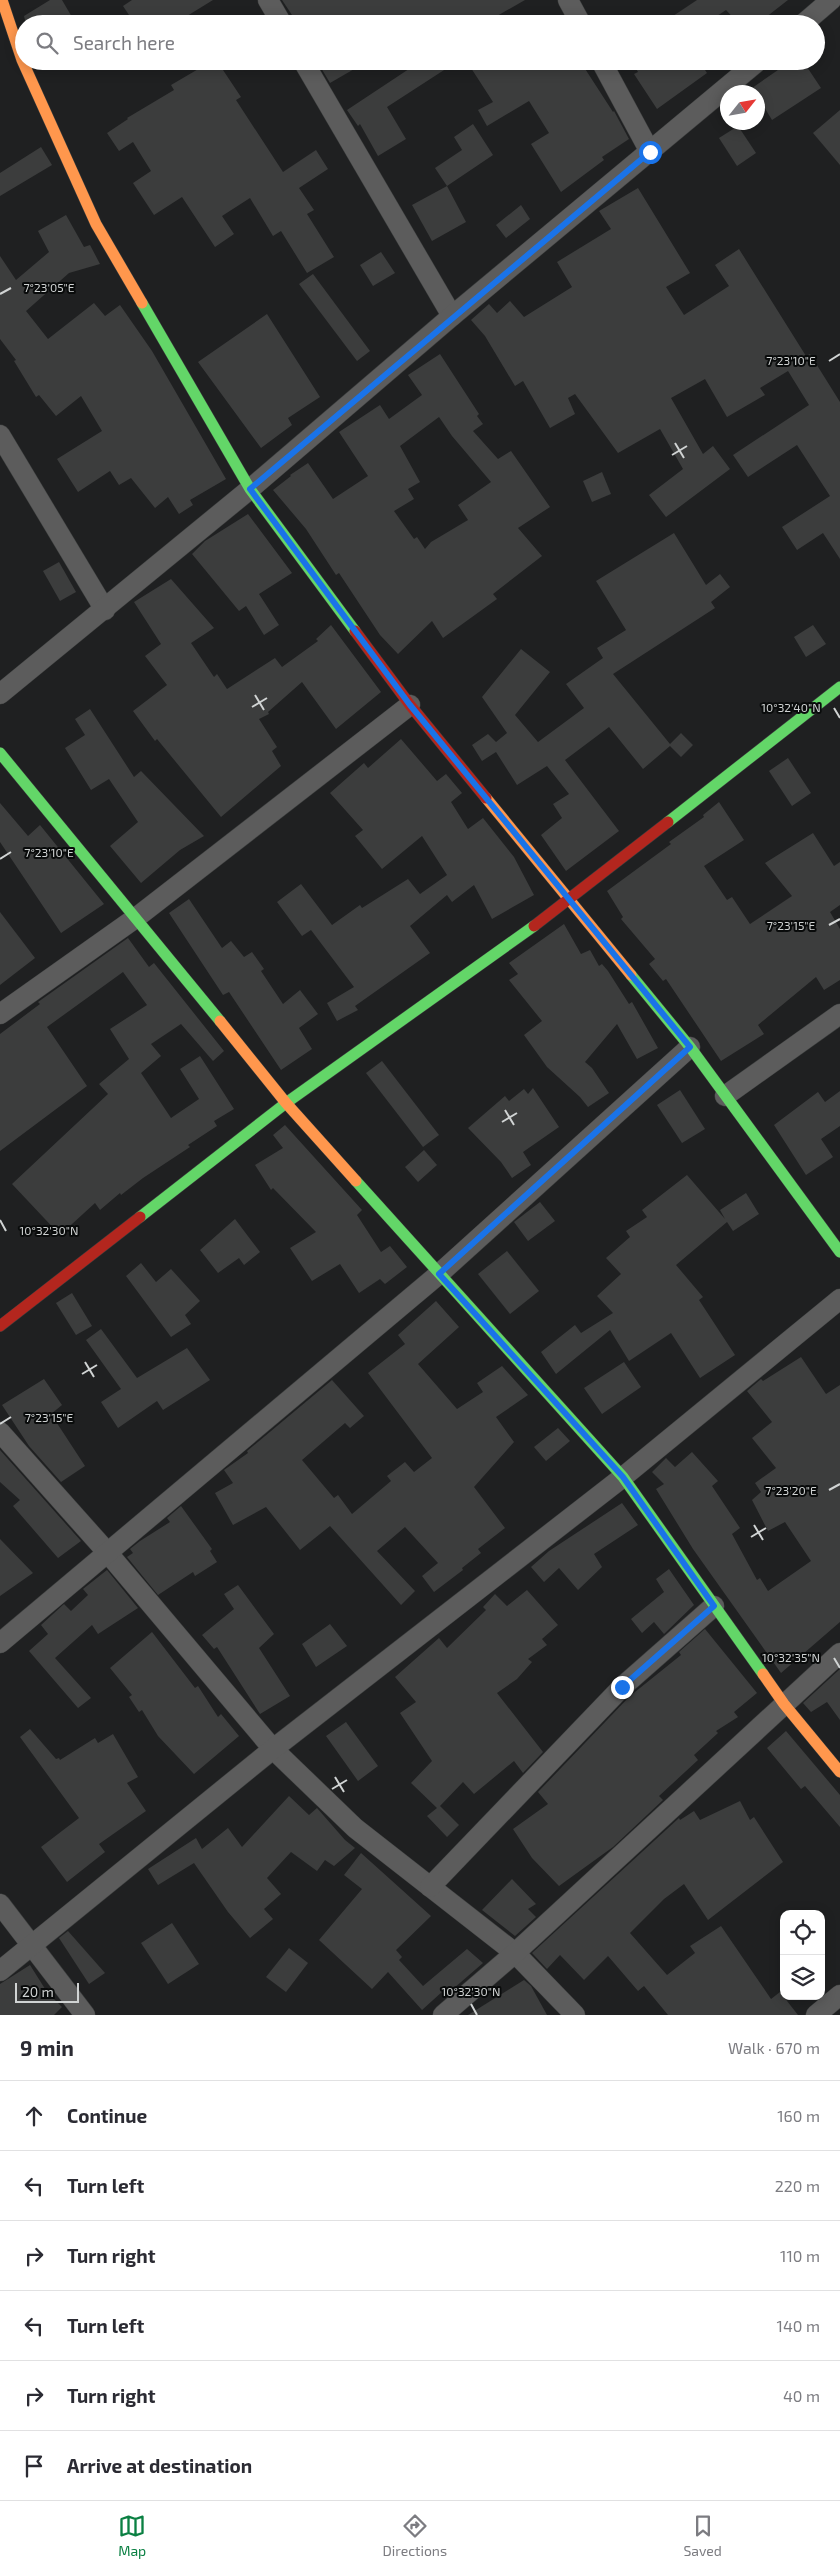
<!DOCTYPE html>
<meta charset="utf-8">
<style>
:root{--surface:#fff;--page:#f7f7f7;--text:#2b2b33;--muted:#7c7c81;--line:#e1e1e2;--accent:#0b8043}
body{margin:0;font-family:"Exo 2",sans-serif;background:var(--page);color:var(--text)}
.controls{position:absolute;right:15px;bottom:15px;display:grid;overflow:hidden;border-radius:10px;box-shadow:0 2px 12px #0003}
.controls button{width:45px;height:45px;display:grid;place-items:center;padding:0;border:0;border-bottom:1px solid var(--line);background:var(--surface);color:var(--text);font:25px sans-serif}
.compass{position:absolute;left:720px;top:85px;width:45px;height:45px;border-radius:50%;background:var(--surface);box-shadow:0 2px 12px #0003;rotate:59deg}
.scale{position:absolute;left:15px;bottom:12px;width:64px;box-sizing:border-box;padding-left:5px;border:2px solid #d0d3d3;border-top:0;font-size:14px;line-height:18px;white-space:nowrap;color:#d0d3d3;-webkit-text-stroke:4px #090b0b;paint-order:stroke}
.stop{position:absolute;width:15px;height:15px;margin:-11px;border:4px solid #1a73e8;border-radius:50%;background:#fff}
.stop.end{background:#1a73e8;border-color:#fff;box-shadow:0 1px 5px #0008}
.list{margin:0;padding:0;list-style:none}
h2{display:flex;justify-content:space-between;align-items:center;height:65px;margin:0;padding:0 20px;font-size:21px}
h2 small{font-size:16px;font-weight:400;color:var(--muted)}
.list li{display:grid;grid-template-columns:32px 1fr auto;gap:15px;align-items:center;box-sizing:border-box;height:70px;padding:0 20px;border-top:1px solid var(--line)}
.list b{display:block;font-size:19px;white-space:nowrap}
.list em{font-size:16px;font-style:normal;color:var(--muted)}
.icon{flex:none;width:28px;height:28px;fill:none;stroke:currentColor;stroke-width:2;stroke-linecap:round;stroke-linejoin:round}
.map{position:relative;flex:none;width:840px;height:2015px;overflow:hidden}
.search{position:absolute;background:var(--surface);box-shadow:0 2px 12px #0003;left:15px;right:15px;top:15px;height:55px;display:flex;align-items:center;gap:12px;box-sizing:border-box;padding:0 18px;border-radius:28px;color:var(--muted);font-size:19px}
.sheet{height:485px;background:var(--surface)}
nav{display:flex;justify-content:space-around;align-items:center;box-sizing:border-box;height:70px;border-top:1px solid var(--line);background:var(--surface);font-size:14px;color:var(--muted)}
nav a{display:grid;justify-items:center;gap:2px}
nav .on{color:var(--accent)}
.map>svg:first-child{display:block}
.building{fill:#3c3d3d;fill-rule:evenodd}
.lines{fill:none;stroke-linecap:round;stroke-linejoin:round}
.street-casing{stroke:#3b3d3d;stroke-width:21}
.fast-casing{stroke:#3b3d3d;stroke-width:12}
.slow-casing{stroke:#3b3d3d;stroke-width:12}
.jam-casing{stroke:#3b3d3d;stroke-width:12}
.street{stroke:#5c5c5c;stroke-width:20}
.fast{stroke:#63d668;stroke-width:11}
.slow{stroke:#ff974d;stroke-width:11}
.jam{stroke:#b3261e;stroke-width:11}
.route{stroke:#1a73e8;stroke-width:6}
.ticks{fill:none;stroke:#d0d3d3;stroke-width:2}
.ticks-label{font-size:12px;text-anchor:middle;fill:#d0d3d3;stroke:#090b0b;stroke-width:4;stroke-linejoin:round;paint-order:stroke}
</style>
<div class="map">
<svg width="840" height="2015" viewBox="0 0 840 2015">
<rect width="100%" height="100%" fill="#1f2021"/>
<g class="building">
<path d="M50 0H62L76 24H26L24 16Z"/>
<path d="M132 0H213L174 24H135L123 6Z"/>
<path d="M282 0H525L483 24H298Z"/>
<path d="M697 0H788L757 24H739L726 10 705 24H661Z"/>
<path d="M212 61H217L241 97 236 100 283 172 316 150 328 169 299 188 314 210 307 214 334 257 307 273 281 231 273 236 250 198 222 216 234 234 215 247 182 197 154 215 133 183 151 171 133 142 119 151 107 133 128 119 127 118 174 90 171 85Z"/>
<path d="M317 61H368L330 83Z"/>
<path d="M421 61H458L387 107 406 139 378 156 360 124 358 126 347 110Z"/>
<path d="M481 61H580L613 112 614 111 629 139 602 157 604 160 561 192 531 144 549 133 529 101 487 126 478 110 493 102 471 68Z"/>
<path d="M632 61H699L707 73 657 109 634 74 638 72Z"/>
<path d="M791 61H803L821 88 772 120 758 97V92L752 88Z"/>
<path d="M840 110V165L813 133Z"/>
<path d="M473 124 493 155 447 186 435 168 462 150 454 137Z"/>
<path d="M738 126 756 153 737 166 719 138Z"/>
<path d="M41 147 52 165 0 196V173Z"/>
<path d="M447 186 466 222 432 241 412 205Z"/>
<path d="M638 188 690 273 666 287 684 315 729 286 715 265 739 249 806 356 810 354 840 402V559L823 533 797 550 782 527 830 496 797 445 748 477 733 455 809 405 788 371 760 388 765 395 727 417 705 379 671 398 703 454 713 446 730 469 666 517 649 495 683 469 660 429 618 453 575 394 568 398 575 414 550 428 523 381 515 386 485 336 471 320 489 304 497 313 510 301 524 317 572 287 557 262 611 229 599 211Z"/>
<path d="M521 205 530 219 506 238 496 225Z"/>
<path d="M66 215 84 247 90 245 100 264 69 273 26 311 48 339 94 303 105 316 120 305 152 351 226 479 190 500 193 505 179 514 168 497 155 508 131 478 119 485 110 471 78 492 57 459 102 431 81 396 56 416 39 395 36 397 14 361 16 360 0 339V256L16 280 49 252 38 231Z"/>
<path d="M381 252 395 273 373 286 360 265Z"/>
<path d="M313 274 370 351 357 361 299 284Z"/>
<path d="M267 314 320 397 288 418 292 425 261 448 198 362Z"/>
<path d="M440 354 479 414 477 416 483 424 473 431 498 459 511 451 550 507 518 528 542 556 493 594 497 599 443 638 432 621 398 654 380 635 339 573 336 575 306 529 273 490 291 476 290 475 308 463 333 499 368 476 339 432 380 405 389 419 422 395 408 375ZM439 417 452 436 491 482 458 505 468 520 431 542 425 549 417 537 414 539 394 511 414 499 408 489 420 482 400 446Z"/>
<path d="M602 472 611 494 592 502 583 481Z"/>
<path d="M248 514 292 573 259 594 279 625 264 635 246 606 239 611 192 554 205 541Z"/>
<path d="M674 533 706 585 720 574 730 587 711 602 715 608 613 674 670 744 681 733 693 745 681 757 670 746 643 769 609 727 565 760 619 831 566 871 541 835 562 818 553 804 569 794 547 766 517 785 496 752 482 761 472 745 488 734 496 742 507 733 482 697 521 649 550 672 515 715 538 742 584 708 566 684 603 658 597 648 626 630 596 581Z"/>
<path d="M59 562 76 592 60 601 43 571Z"/>
<path d="M171 579 214 628 191 643 214 677 217 674 227 689 275 658 282 667 318 641 316 639 331 625 381 692 336 729 302 682 268 712 269 714 259 719 277 747 272 751 281 766 221 817 157 739 155 741 133 711 167 685 145 656 161 644 134 602Z"/>
<path d="M813 625 826 644 806 657 794 637Z"/>
<path d="M90 709 134 777 141 771 204 836 180 850 141 883 110 846 138 822 109 779 91 790 65 748 85 735 75 719Z"/>
<path d="M401 739 437 781 446 774 462 793 451 802 468 829 483 818 514 857 534 895 492 919 474 885 452 902 447 895 410 926 430 953 355 1006 358 1010 337 1021 327 1003 354 987 311 930 302 936 277 902 301 884 332 925 360 905 362 908 408 879 420 894 447 875 422 836 382 869 355 836 363 830 330 793 364 763 368 768Z"/>
<path d="M788 758 811 793 792 806 769 771Z"/>
<path d="M719 802 744 840 704 866 727 900 732 897 750 924 792 896 765 863 813 833 834 866 840 862V905L830 912 840 929V980L824 990 816 977 758 1025 764 1034 721 1061 666 979 663 981 649 964 655 959 621 919 623 917 607 891 671 844 669 842 704 817 703 815Z"/>
<path d="M0 803 28 836 40 825 104 904 61 933 0 842Z"/>
<path d="M189 899 222 948 231 941 244 957 252 952 264 969 261 971 283 1004 300 990 318 1014 299 1028 312 1049 281 1070 229 992 223 995 169 913Z"/>
<path d="M0 912 35 958 0 985Z"/>
<path d="M564 924 581 954 590 950 599 966 602 964 608 971 629 1004 632 1002 658 1048 637 1059 617 1024 585 1062 592 1068 609 1093 588 1107 580 1097 547 1067 524 1035 542 1021 509 980 518 974 509 963Z"/>
<path d="M128 938 149 967 154 963 224 1051 213 1061 181 1024 151 1044 161 1056 141 1073 171 1118 199 1099 180 1069 200 1056 234 1109 214 1121 217 1126 188 1145 190 1147 143 1178 121 1195 120 1193 100 1210 95 1203 60 1235 12 1184 108 1094 99 1084 129 1059 110 1029 147 1005 123 972 47 1027 87 1086 0 1151V1034L40 1004 38 1002Z"/>
<path d="M382 1061 439 1135 423 1147 366 1073Z"/>
<path d="M533 1088 559 1127 523 1152 531 1165 512 1178 501 1162 468 1128 505 1096 509 1101 524 1089 528 1094Z"/>
<path d="M680 1090 705 1129 682 1143 657 1105Z"/>
<path d="M840 1091V1126L821 1139 833 1157 806 1175 774 1125 818 1092 825 1102Z"/>
<path d="M285 1125 362 1210 357 1215 381 1252 390 1246 407 1267 385 1284 380 1279 359 1293 340 1264 312 1281 290 1248 316 1232 273 1188 271 1190 255 1165 283 1148 273 1135Z"/>
<path d="M424 1150 437 1165 418 1182 405 1167Z"/>
<path d="M687 1175 725 1219 720 1210 746 1193 759 1214 733 1231 727 1222 676 1265 703 1297 699 1300 735 1355 700 1378 671 1333 629 1361 610 1330 556 1374 541 1352 575 1325 581 1333 613 1313 597 1296 621 1274 606 1258 630 1237 626 1231 647 1217 642 1210Z"/>
<path d="M540 1202 555 1221 528 1241 514 1222Z"/>
<path d="M235 1219 260 1252 244 1265 239 1258 218 1273 200 1250Z"/>
<path d="M507 1251 539 1291 510 1314 478 1274Z"/>
<path d="M141 1263 156 1282 171 1269 200 1301 185 1315 191 1324 171 1337 126 1276Z"/>
<path d="M72 1293 92 1326 76 1335 56 1303Z"/>
<path d="M436 1301 459 1327 418 1364 457 1409 483 1392 477 1383 502 1366 528 1395 496 1417 514 1442 474 1487 505 1528 478 1549 481 1553 462 1568 463 1570 434 1592 422 1576 438 1563 405 1527 377 1551 415 1591 401 1605 330 1526 300 1550 266 1507 233 1525 215 1493 233 1483 224 1470 248 1453 247 1451 332 1380 364 1416 350 1428 345 1423 302 1460 334 1498 338 1495 352 1514 391 1481 387 1476 405 1462 414 1472 432 1458 368 1373 405 1344 398 1335Z"/>
<path d="M101 1329 137 1378 187 1348 210 1380 163 1410 157 1401 118 1428 101 1402 121 1389 86 1340Z"/>
<path d="M801 1357 826 1394 840 1385V1622L781 1673 693 1549 656 1489 664 1484 652 1472 666 1458 675 1467 692 1452 718 1481 712 1486 740 1528 732 1534 757 1580 760 1578 768 1591 811 1561 785 1522 768 1531 752 1500 761 1492 755 1483 776 1468 752 1438 772 1422 747 1391 761 1379 763 1381Z"/>
<path d="M624 1362 641 1387 602 1414 584 1388Z"/>
<path d="M44 1379 62 1405 51 1414 85 1466 61 1482 29 1446 2 1405Z"/>
<path d="M558 1428 570 1441 546 1461 534 1447Z"/>
<path d="M0 1450 81 1541 58 1558 13 1506 20 1500 0 1482Z"/>
<path d="M622 1503 638 1525 594 1554 602 1567 578 1590 559 1568 544 1582 531 1567 549 1551Z"/>
<path d="M181 1506 212 1549 210 1551 217 1562 195 1576 193 1572 158 1595 127 1557 133 1553 130 1549 140 1541 170 1522 167 1518Z"/>
<path d="M0 1539 33 1573 0 1596Z"/>
<path d="M669 1569 694 1605 664 1634 654 1622 642 1633 631 1619 664 1592 656 1579Z"/>
<path d="M107 1570 138 1608 98 1634 92 1625 55 1658 91 1698 78 1708 29 1651 48 1634 41 1625 64 1604 71 1611 88 1595 83 1589Z"/>
<path d="M238 1585 274 1634 259 1648 290 1696 260 1714 217 1647 214 1649 202 1635 234 1609 224 1594Z"/>
<path d="M527 1590 558 1625 542 1639 547 1645 528 1659 532 1662 517 1679 497 1693 543 1752 523 1773 514 1761 474 1794 463 1782 440 1806 459 1825 447 1837 427 1816 437 1808 411 1783 432 1761 400 1713 416 1702 395 1677 439 1638 447 1648 486 1610 483 1607 495 1594 507 1606Z"/>
<path d="M330 1624 347 1646 316 1667 302 1644Z"/>
<path d="M705 1629 757 1693 734 1712 738 1717 716 1731 718 1733 694 1755 698 1760 659 1796 663 1800 613 1847 559 1886 532 1858 513 1829 548 1804 538 1792 630 1696 681 1655 679 1652Z"/>
<path d="M152 1632 195 1688 198 1686 218 1717 221 1714 239 1736 194 1774 158 1736 142 1710 139 1712 129 1697 132 1695 110 1668Z"/>
<path d="M840 1669V1720L827 1702 811 1712 803 1703Z"/>
<path d="M346 1722 378 1766 358 1781 326 1736Z"/>
<path d="M30 1729 56 1759 59 1758 60 1760 95 1738 98 1743 113 1734 138 1777 127 1783 146 1811 99 1844 105 1852 67 1882 41 1847 79 1818 20 1737Z"/>
<path d="M786 1731 840 1795V1827L805 1786 801 1789 767 1748Z"/>
<path d="M289 1796 309 1815 317 1808 345 1840 355 1848 334 1866 325 1860 317 1871 291 1852 267 1878 281 1894 264 1909 273 1919 250 1938 228 1912 194 1863 158 1885 148 1869 196 1838 202 1849 228 1828 242 1847Z"/>
<path d="M740 1801 750 1820 754 1817 783 1862 708 1920 684 1884 664 1899 630 1933 667 1975 695 1953 690 1946 721 1926 771 1999 780 1992 798 2015H668L644 1986 638 1991 608 1956 584 1980 560 1955 547 1969 532 1953 679 1818 680 1820 694 1811 700 1820Z"/>
<path d="M361 1853 431 1916 396 1950 402 1957 399 1960 423 1986 467 1949 483 1963 446 1995 443 1991 422 2010 388 1972 372 1989 319 1940 362 1889 344 1875Z"/>
<path d="M512 1879 536 1904 528 1909 536 1917 515 1936 482 1910Z"/>
<path d="M172 1923 199 1964 168 1984 141 1943Z"/>
<path d="M68 1931 105 1973 89 1984 59 1938Z"/>
<path d="M289 1948 308 1963 286 1992 266 1977Z"/>
<path d="M30 1965 47 1992 62 2007 54 2015H0V1984Z"/>
<path d="M524 1980 531 1986 547 2015H468Z"/>
</g>
<g class="lines">
<g class="street-casing">
<g id="street">
<path d="M268 0 282 24"/>
<path d="M568 0 581 24"/>
<path d="M803 24 831 0"/>
<path d="M303 61 452 316"/>
<path d="M601 61 650 152"/>
<path d="M0 435 105 610"/>
<path d="M0 694 250 489 452 316 758 61"/>
<path d="M0 1014 137 917 410 705"/>
<path d="M725 1096 840 1014"/>
<path d="M0 1432 107 1552 273 1749 355 1828 515 1953 575 2015"/>
<path d="M0 1643 439 1274 690 1047"/>
<path d="M430 1887 622 1687 714 1606"/>
<path d="M0 1904 85 2015"/>
<path d="M0 1971 273 1749 623 1477 840 1299"/>
<path d="M443 2015 515 1953 840 1653"/>
<path d="M816 2015 840 1995"/>
</g>
</g>
<g class="fast-casing">
<g id="fast">
<path d="M142 303 250 489 355 631"/>
<path d="M0 753 220 1021"/>
<path d="M668 822 840 687"/>
<path d="M631 975 690 1047 840 1252"/>
<path d="M356 1181 623 1477 763 1674"/>
<path d="M140 1217 286 1103 534 926"/>
</g>
</g>
<g class="slow-casing">
<g id="slow">
<path d="M2 0 22 60 96 224 142 303"/>
<path d="M486 798 631 975"/>
<path d="M220 1021 286 1103 356 1181"/>
<path d="M763 1674 784 1704 840 1772"/>
</g>
</g>
<g class="jam-casing">
<g id="jam">
<path d="M355 631 410 705 486 798"/>
<path d="M534 926 668 822"/>
<path d="M0 1326 140 1217"/>
</g>
</g>
<use href="#street" class="street"/>
<use href="#fast" class="fast"/>
<use href="#slow" class="slow"/>
<use href="#jam" class="jam"/>
</g>
<g class="lines">
<path class="route" d="M622 1687 714 1606 623 1477 439 1274 690 1047 410 705 250 489 650 152"/>
</g>
<path class="ticks" d="M0 294 11 288M829 361 840 354M675 443 684 458M672 455 687 446M255 695 264 710M252 707 267 698M834 708 840 718M0 859 11 852M829 925 840 919M505 1110 514 1125M502 1122 517 1113M0 1220 6 1231M85 1362 94 1377M82 1374 97 1365M0 1424 11 1417M829 1490 840 1484M754 1525 763 1540M751 1537 766 1528M834 1658 840 1668M335 1777 344 1792M332 1789 347 1780M471 2004 477 2015"/>
<g class="ticks-label">
<text x="49" y="292">7°23'05"E</text>
<text x="791" y="365">7°23'10"E</text>
<text x="791" y="712">10°32'40"N</text>
<text x="49" y="857">7°23'10"E</text>
<text x="791" y="930">7°23'15"E</text>
<text x="49" y="1235">10°32'30"N</text>
<text x="49" y="1422">7°23'15"E</text>
<text x="791" y="1495">7°23'20"E</text>
<text x="791" y="1662">10°32'35"N</text>
<text x="471" y="1996">10°32'30"N</text>
</g>
</svg>
<div class="controls">
<button><svg class="icon" aria-label="locate" viewBox="0 0 24 24"><circle cx="12" cy="12" r="6"/><path d="M12 2v4M12 18v4M2 12h4M18 12h4"/></svg></button>
<button><svg class="icon" aria-label="layers" viewBox="0 0 24 24"><path d="M12 4l9 5-9 5-9-5zM3 14l9 5 9-5"/></svg></button>
</div>
<svg class="compass" viewBox="-18 -18 36 36"><path d="M0-13l5 13h-10z" fill="#e53935"/><path d="M0 13l5-13h-10z" fill="#7c7c81"/></svg>
<div class="scale">20 m</div>
<div class="stop" style="left:650px;top:152px"></div>
<div class="stop end" style="left:622px;top:1687px"></div>
<div class="search"><svg class="icon" aria-label="search" viewBox="0 0 24 24"><circle cx="10" cy="10" r="6"/><path d="M15 15l6 6"/></svg>Search here</div>
</div>
<section class="sheet">
<h2>9 min<small>Walk · 670 m</small></h2>
<ul class="list">
<li><svg class="icon" aria-label="ahead" viewBox="0 0 24 24"><path d="M12 20V5M6 11l6-6 6 6"/></svg><div><b>Continue</b></div><em>160 m</em></li>
<li><svg class="icon" aria-label="left" viewBox="0 0 24 24"><path d="M17 20v-9H6M10 6l-5 5 5 5"/></svg><div><b>Turn left</b></div><em>220 m</em></li>
<li><svg class="icon" aria-label="right" viewBox="0 0 24 24"><path d="M7 20v-9h11M14 6l5 5-5 5"/></svg><div><b>Turn right</b></div><em>110 m</em></li>
<li><svg class="icon" aria-label="left" viewBox="0 0 24 24"><path d="M17 20v-9H6M10 6l-5 5 5 5"/></svg><div><b>Turn left</b></div><em>140 m</em></li>
<li><svg class="icon" aria-label="right" viewBox="0 0 24 24"><path d="M7 20v-9h11M14 6l5 5-5 5"/></svg><div><b>Turn right</b></div><em>40 m</em></li>
<li><svg class="icon" aria-label="arrive" viewBox="0 0 24 24"><path d="M6 21V4h12l-3 4 3 4H6"/></svg><div><b>Arrive at destination</b></div></li>
</ul>
</section>
<nav>
<a class="on"><svg class="icon" aria-label="map" viewBox="0 0 24 24"><path d="M3 6l6-2 6 2 6-2v14l-6 2-6-2-6 2zM9 4v14M15 6v14"/></svg>Map</a>
<a><svg class="icon" aria-label="directions" viewBox="0 0 24 24"><path d="M12 3l9 9-9 9-9-9zM9 14v-3h6M13 9l2 2-2 2"/></svg>Directions</a>
<a><svg class="icon" aria-label="saved" viewBox="0 0 24 24"><path d="M7 4h10v16l-5-4-5 4z"/></svg>Saved</a>
</nav>
